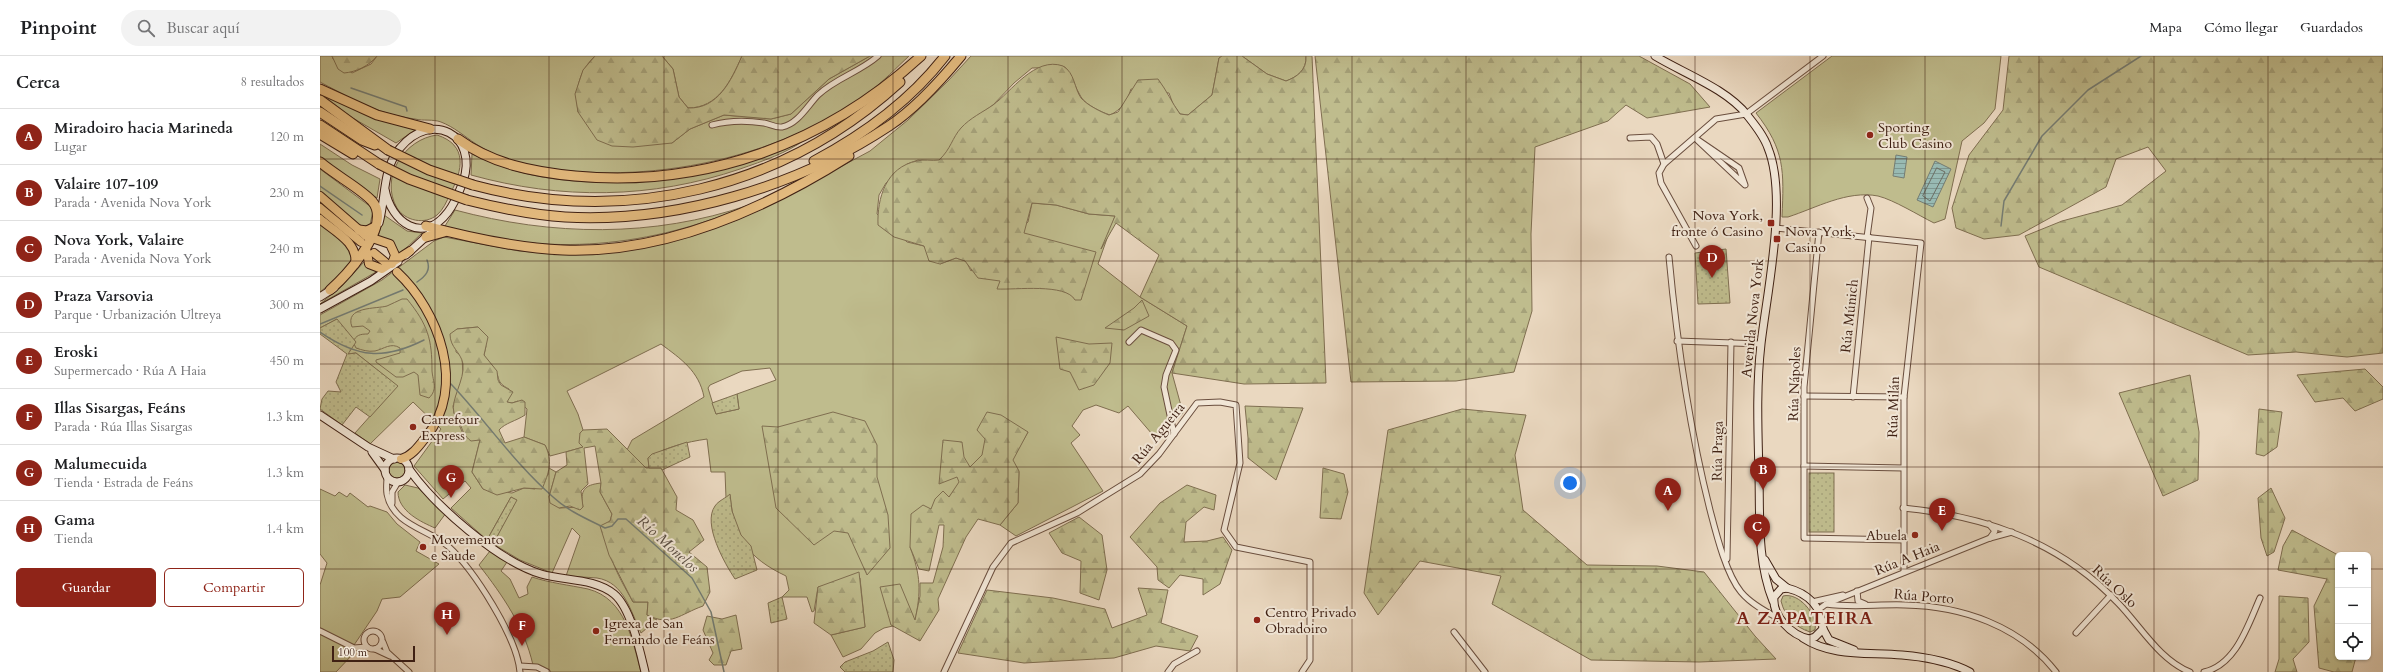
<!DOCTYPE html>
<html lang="es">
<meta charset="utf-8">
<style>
:root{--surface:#fff;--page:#f2f2f2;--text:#202124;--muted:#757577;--line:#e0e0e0;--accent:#8f2418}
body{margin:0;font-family:Cardo,serif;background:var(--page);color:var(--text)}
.controls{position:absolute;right:12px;bottom:12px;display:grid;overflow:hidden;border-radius:6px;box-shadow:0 1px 3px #0004}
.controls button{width:36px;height:36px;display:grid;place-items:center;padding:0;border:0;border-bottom:1px solid var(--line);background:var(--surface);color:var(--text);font:20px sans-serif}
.scale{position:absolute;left:12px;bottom:10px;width:83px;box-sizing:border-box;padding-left:4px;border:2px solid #3f2013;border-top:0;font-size:11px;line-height:14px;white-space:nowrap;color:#3f2013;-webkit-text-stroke:3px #f1e6d6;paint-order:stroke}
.you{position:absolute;left:1250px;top:427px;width:14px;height:14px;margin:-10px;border:3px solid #fff;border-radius:50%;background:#1a73e8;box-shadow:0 0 0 6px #1a73e833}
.badge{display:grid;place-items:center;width:26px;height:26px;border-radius:50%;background:var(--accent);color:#fff;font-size:13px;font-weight:700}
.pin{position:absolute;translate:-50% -33px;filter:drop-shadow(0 1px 2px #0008)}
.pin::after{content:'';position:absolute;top:21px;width:14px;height:12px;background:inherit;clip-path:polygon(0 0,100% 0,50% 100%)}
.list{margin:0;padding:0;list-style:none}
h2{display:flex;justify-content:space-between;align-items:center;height:52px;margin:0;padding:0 16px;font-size:17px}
h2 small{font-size:13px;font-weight:400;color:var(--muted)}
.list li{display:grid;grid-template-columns:26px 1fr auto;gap:12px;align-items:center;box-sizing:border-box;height:56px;padding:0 16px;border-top:1px solid var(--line)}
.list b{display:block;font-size:15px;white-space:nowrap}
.list p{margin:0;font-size:13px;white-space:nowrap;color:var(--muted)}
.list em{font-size:13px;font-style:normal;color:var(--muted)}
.actions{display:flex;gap:8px;padding:12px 16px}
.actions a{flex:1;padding:9px 0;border:1px solid var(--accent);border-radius:6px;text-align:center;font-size:14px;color:var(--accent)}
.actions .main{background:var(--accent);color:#fff}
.icon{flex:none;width:22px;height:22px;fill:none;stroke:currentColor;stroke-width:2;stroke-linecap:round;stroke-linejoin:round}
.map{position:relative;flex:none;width:2063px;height:616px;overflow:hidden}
header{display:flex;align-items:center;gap:24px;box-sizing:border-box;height:56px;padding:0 20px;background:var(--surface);border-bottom:1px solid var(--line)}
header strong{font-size:19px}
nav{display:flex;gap:22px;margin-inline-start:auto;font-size:14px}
.search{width:280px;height:36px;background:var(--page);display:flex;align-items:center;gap:10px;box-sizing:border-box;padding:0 14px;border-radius:22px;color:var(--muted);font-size:15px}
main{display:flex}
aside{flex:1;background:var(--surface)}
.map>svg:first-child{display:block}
.grass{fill:#bfbc8d;stroke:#7f6e50;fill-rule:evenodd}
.forest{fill:url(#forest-firs);stroke:#7f6e50}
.park{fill:url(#park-dots);stroke:#7f6e50}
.water{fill:url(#water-rules);stroke:#747c73}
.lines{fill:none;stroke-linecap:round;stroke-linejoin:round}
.shore{stroke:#6c6d63;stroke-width:1}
.stream{stroke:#747c73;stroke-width:1.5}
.street-casing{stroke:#6a4e3e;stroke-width:7}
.secondary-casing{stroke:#3f2013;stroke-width:9}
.primary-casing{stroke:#3f2013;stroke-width:10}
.highway-casing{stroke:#3f2013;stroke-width:11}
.street{stroke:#f1e6d6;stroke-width:5}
.secondary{stroke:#f1e6d6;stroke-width:7}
.primary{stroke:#e5bc80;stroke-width:8}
.highway{stroke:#e5bc80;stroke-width:9}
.highway-bridge-casing{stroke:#3f2013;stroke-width:11;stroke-linecap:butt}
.highway-bridge{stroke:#e5bc80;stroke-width:9}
.grid{fill:none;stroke:#3f2013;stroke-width:1;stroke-opacity:0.55}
.poi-dot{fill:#8f2418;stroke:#f1e6d6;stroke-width:1.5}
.labels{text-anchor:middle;stroke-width:4;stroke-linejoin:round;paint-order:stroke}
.poi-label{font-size:14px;fill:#3f2013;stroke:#f1e6d6;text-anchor:start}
.street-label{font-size:14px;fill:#3f2013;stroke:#f1e6d6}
.water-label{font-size:15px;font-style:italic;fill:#5a4e43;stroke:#f1e6d6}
.district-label{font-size:18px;font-weight:bold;letter-spacing:1px;fill:#7a1f14;stroke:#f1e6d6}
</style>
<header>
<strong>Pinpoint</strong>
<div class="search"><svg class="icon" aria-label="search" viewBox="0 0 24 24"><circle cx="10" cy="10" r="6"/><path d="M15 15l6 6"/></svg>Buscar aquí</div>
<nav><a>Mapa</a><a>Cómo llegar</a><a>Guardados</a></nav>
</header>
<main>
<aside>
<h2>Cerca<small>8 resultados</small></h2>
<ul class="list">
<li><span class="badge">A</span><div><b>Miradoiro hacia Marineda</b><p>Lugar</p></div><em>120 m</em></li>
<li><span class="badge">B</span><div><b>Valaire 107-109</b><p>Parada · Avenida Nova York</p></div><em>230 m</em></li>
<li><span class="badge">C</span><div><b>Nova York, Valaire</b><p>Parada · Avenida Nova York</p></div><em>240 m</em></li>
<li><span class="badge">D</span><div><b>Praza Varsovia</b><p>Parque · Urbanización Ultreya</p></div><em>300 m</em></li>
<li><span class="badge">E</span><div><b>Eroski</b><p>Supermercado · Rúa A Haia</p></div><em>450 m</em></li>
<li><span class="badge">F</span><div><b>Illas Sisargas, Feáns</b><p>Parada · Rúa Illas Sisargas</p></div><em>1.3 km</em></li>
<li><span class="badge">G</span><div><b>Malumecuida</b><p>Tienda · Estrada de Feáns</p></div><em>1.3 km</em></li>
<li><span class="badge">H</span><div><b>Gama</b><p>Tienda</p></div><em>1.4 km</em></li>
</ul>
<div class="actions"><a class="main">Guardar</a><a>Compartir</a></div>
</aside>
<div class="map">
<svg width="2063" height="616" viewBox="0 0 2063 616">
<defs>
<pattern id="forest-firs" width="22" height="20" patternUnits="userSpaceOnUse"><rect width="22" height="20" fill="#bfbc8d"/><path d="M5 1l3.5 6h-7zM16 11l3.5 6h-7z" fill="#a5a179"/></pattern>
<pattern id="park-dots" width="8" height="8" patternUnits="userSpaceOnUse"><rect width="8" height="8" fill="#bfbc8d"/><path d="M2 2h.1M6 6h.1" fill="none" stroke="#a5a179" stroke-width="1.8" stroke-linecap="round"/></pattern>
<pattern id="water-rules" width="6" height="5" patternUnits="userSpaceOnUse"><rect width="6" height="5" fill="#98bab3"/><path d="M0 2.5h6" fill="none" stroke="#7d9790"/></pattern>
</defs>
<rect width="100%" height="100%" fill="#ead8c0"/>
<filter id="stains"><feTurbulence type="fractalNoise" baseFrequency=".005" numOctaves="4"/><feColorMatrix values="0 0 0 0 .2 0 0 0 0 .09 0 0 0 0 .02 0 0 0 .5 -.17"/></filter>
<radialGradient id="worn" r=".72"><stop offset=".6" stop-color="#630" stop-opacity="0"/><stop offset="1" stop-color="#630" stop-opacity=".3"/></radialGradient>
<g class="grass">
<path d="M0 0H12L13 3 32 17 51 8 57 0H275C258 16 255 35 258 56L352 87 370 73 404 59 451 63 471 58 509 23 550 0H589C576 12 563 26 549 36 456 106 313 133 200 107 185 104 169 96 156 88 144 80 134 71 121 66 113 63 103 65 95 63 87 62 78 60 70 58 45 51 23 38 0 26Z"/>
<path d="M342 0H422C411 25 398 52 368 52L359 41 353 13Z"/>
<path d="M651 0H902L899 2 892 39 868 59 860 58 853 48 849 37 811 33C807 45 801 54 790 59 781 56 766 49 761 41 755 31 752 20 745 11L712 12 694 27 673 49 641 73 629 95 619 105 598 104 587 108 577 117 566 127 559 139 557 158 587 186 604 190 620 208 636 202 646 205 651 215 708 166 712 147 736 149 769 158 795 160 778 208 820 241 867 270 852 317 863 357 838 385 808 350 799 357 776 349 763 354 752 370 760 379 751 387 783 435 696 480 680 469 698 447 699 416 692 404 708 376 662 399 590 491C601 520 601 535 595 565L564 572 555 577 541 593 523 601 511 579 545 571 540 522 498 531 494 555 492 556 487 541H462L469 534 466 520C428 502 414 482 410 439L406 442 405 416H391L387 383C366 386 346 391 328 402L329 412H326L307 394 312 384 384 341C379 315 361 303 341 288L247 335 258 358 263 374 260 377 264 391 230 400 225 389 204 381 207 353 198 345 192 347 187 346 189 333C175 326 181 322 174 312 171 307 166 304 164 299L166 290 158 271 137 273 136 296 142 300 143 321 133 350 134 357 144 380 160 384 152 416 163 433 192 437 204 432 215 433 228 419 229 412 236 416 229 441 239 452 263 451C260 434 264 429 281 427L280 436 292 458C281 493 297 517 313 546H328L327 559 337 564 321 577C311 556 304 526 277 522 266 521 256 521 246 520L260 480 252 472 232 517 200 504 173 488 196 444 191 441 167 484 131 452 151 432 145 425 123 443 94 410 121 373 93 346 50 388 35 377 77 330 36 297 27 298 17 263 0 272V259L62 224 114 185 124 181 199 195 225 197 366 181 414 165 446 151 550 95 588 64 628 25ZM450 312 456 324 417 338 419 353 396 358 388 332 390 329 422 315Z"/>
<path d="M922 0H986C987 14 977 21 966 25L947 18Z"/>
<path d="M1512 0H1681L1675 53 1664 67 1642 85 1625 163 1614 167C1598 159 1574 144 1558 140 1527 134 1496 152 1468 161H1462C1464 115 1465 94 1436 57Z"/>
<path d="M0 37 95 74 76 87 31 61Z"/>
<path d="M117 79C148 89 143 114 130 138 127 145 123 154 117 159 105 169 85 165 77 152 59 121 85 83 117 79Z"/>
<path d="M486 83C467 97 443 105 420 113 332 143 241 144 151 119L152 98C168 105 184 112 200 116 258 132 346 129 403 113 432 105 459 94 486 83Z"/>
<path d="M0 88 32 109 60 123 57 142 31 126 2 104 0 101Z"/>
<path d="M0 113 51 151 53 155 50 169 42 171 37 168 0 135Z"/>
<path d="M429 149C332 191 227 202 125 170L135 154C232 180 333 182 429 149Z"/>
<path d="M64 159 87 175 102 177 79 199 72 186 58 181Z"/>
<path d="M0 168 29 191 32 203 21 219 0 236Z"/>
<path d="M44 206 56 216 0 248 21 231Z"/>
<circle cx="77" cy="414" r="8"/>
<path d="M85 429 98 432 126 457 115 472C101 466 78 455 78 436Z"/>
<path d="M0 433 15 440 19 436 27 441 30 437 48 451 50 450 67 456 77 468 100 486 96 495 119 508 80 541 62 543 57 555 30 595 33 598 16 616H0V529L7 507 0 498Z"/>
<path d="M170 495 187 506 181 515 190 523 199 542 208 538 207 531 212 521C230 527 249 529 268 533 306 543 312 584 321 616H229L223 611 213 609C204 570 183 540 159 509Z"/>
</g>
<g class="forest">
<path d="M12 0H57C49 10 36 16 24 17L18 13Z"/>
<path d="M275 0H342L353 13 359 41 368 52C398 53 411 25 422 0H550L509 23 471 58 451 63 404 59 370 73 352 87 313 91 292 90 277 84 258 56 255 38 263 14Z"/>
<path d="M902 0H922L947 18 966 25C977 21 987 14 986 0H992L1006 327 924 328 852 317 867 270 820 241 839 199 796 167 781 193 795 160 769 158 736 149 712 147 704 177 776 196 761 244H755C746 227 695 234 677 233L680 225 658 222 645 205 636 202 620 208 609 205 604 190 574 181 558 169C557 142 566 111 597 105 603 103 612 105 619 104 631 93 632 82 641 72 650 62 663 56 673 49 691 36 715 0 743 10 755 17 754 32 761 42 767 49 781 56 789 59L798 56 818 24 838 23C847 35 852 47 860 58L868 59 892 39 899 2Z"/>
<path d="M995 0H1319L1370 28 1390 51 1327 62 1306 49 1288 65 1215 91 1211 178 1212 255 1194 316 1136 325 1031 326Z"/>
<path d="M1689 0H2063V297L2027 301 1976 296 1928 299 1719 211 1705 180 1742 165 1802 149 1846 115 1828 91 1796 103 1786 131 1699 179 1664 183 1636 172 1632 152 1649 99 1683 54Z"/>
<path d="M82 243H87C108 269 112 283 112 315 113 326 118 333 109 342L100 339 98 319 94 316 83 321H76L56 306V304L80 297V292C71 286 64 293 55 295 48 296 42 294 36 292L33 286C36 279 40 278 48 278L50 275 43 270 32 271C24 250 57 253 67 250 72 248 77 245 82 243Z"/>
<path d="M822 244 829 260 804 274 785 272 814 252Z"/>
<path d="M158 271 168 281 164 299 177 315 178 324 181 329 193 336 187 346 192 347 202 344 205 346V359C196 365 185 367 179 374L185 387 204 381 225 389C233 405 229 417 222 433L204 432 177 439 163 433 152 416 160 384 151 385C144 380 143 375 140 368 138 364 135 360 134 357 130 344 145 324 143 308 141 296 130 292 130 278L137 273Z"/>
<path d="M736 281 769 288 792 287 790 307 774 329 759 334 750 316 740 313Z"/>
<path d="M2045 313 2063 331V343L2035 355 2023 342 1995 346 1977 319Z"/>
<path d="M1870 319 1879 376 1878 424 1843 440 1799 337Z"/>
<path d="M925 350 983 352 956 424 928 402V382Z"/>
<path d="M1142 353 1206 359 1195 399 1203 454 1267 509 1337 510 1384 516 1435 580 1456 603 1379 606 1271 604 1172 548 1181 520 1100 505 1058 559 1044 537 1068 374Z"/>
<path d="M1939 353 1962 356 1957 391 1944 400 1936 398Z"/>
<path d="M513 356 545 365 557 389V421L568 459 570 492 547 519 528 477 514 475 494 489 456 452 442 370 458 371Z"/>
<path d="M667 356 681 359 708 376 693 404 699 415 698 447 680 469 658 463 646 481 618 543 619 554 600 585 571 569 560 531 580 528 595 564 600 540V527H613L623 491 624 469H619L609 515 599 513 590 491 591 458 603 449 611 453 615 443 623 435 629 441 639 426 637 421 619 428 623 384 642 386 644 401 650 411 662 399 665 383 657 374Z"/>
<path d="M287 373 326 412H341L357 441 356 454 373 464 384 484 369 496 387 511 390 536 383 550C360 558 351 571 327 559L328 546H313L289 499 280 470 290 465 292 458 280 436 281 427 275 390 264 392 268 428 261 435 263 451 260 454 250 450 239 452 230 447 229 441 236 416 247 409 246 396 263 391 259 387 260 377 263 374Z"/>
<path d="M1003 412 1024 418 1028 436 1021 463 1000 462Z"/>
<path d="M867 429 896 439 894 454 884 451 866 466 864 486 887 485 903 481 912 494 900 528 883 539V523L860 519 849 532 838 524 837 511 810 481 840 447Z"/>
<path d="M1951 432 1965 462 1954 496 1947 500 1941 482 1938 442Z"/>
<path d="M759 461 782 479 787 514 779 544 760 537 761 505 742 497 729 477Z"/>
<path d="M1972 474 2018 499V601H2036L2032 616H2014L1999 612 1994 550 2007 523 1958 514 1963 490Z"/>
<path d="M539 516 545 571 511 579 494 567 498 531Z"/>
<path d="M818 532 848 534 841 567 878 580 870 595 836 590 794 602 704 607 638 597 667 534 733 542 785 553 792 572 827 559Z"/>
<path d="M1959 540 1988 542 1989 586 1973 603 1977 616H1955L1959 603Z"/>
<path d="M416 559 422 593 411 595 406 609H394L389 604 393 597 383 574 387 560 402 563Z"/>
</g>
<g class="park">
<path d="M1406 193 1410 247 1378 248 1375 197Z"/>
<path d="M17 263 36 286 28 298 36 297 78 330 50 361 36 351 22 369 0 353 2 343 8 335 21 336 16 326 27 298 0 278V272Z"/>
<path d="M417 338 419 353 396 358 392 347Z"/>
<path d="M367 386 370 401 342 414 341 412H329L328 402 332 398Z"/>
<rect x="1489" y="417" width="25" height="59"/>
<path d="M410 438 412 455 421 479 431 490 437 514 415 523C405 508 382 468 395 450 398 445 406 442 410 438Z"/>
<path d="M191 441 197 444 173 488 167 484Z"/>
<path d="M1463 540C1479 536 1498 559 1495 574L1490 576C1475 571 1465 561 1461 545Z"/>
<path d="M462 541 467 563 451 567 448 547Z"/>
<path d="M568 586 574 604 573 616H525L520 611 525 606 553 595Z"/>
</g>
<g class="water">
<path d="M1576 99 1587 101 1584 122 1573 120Z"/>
<path d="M1615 105 1631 113 1613 151 1597 144Z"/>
</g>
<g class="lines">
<path class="shore" d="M1617 112 1625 116 1610 145 1603 140Z"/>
<g class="stream">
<path d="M31 32 86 51 87 55"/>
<path d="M0 130 42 159"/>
<path d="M1681 170 1684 145 1722 80 1768 34 1821 0"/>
<path d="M97 226C106 220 111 214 107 204"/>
<path d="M0 268 83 234"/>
<path d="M0 276C38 302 64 304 104 284"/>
<path d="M131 328C166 365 195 408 233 441 248 455 267 463 285 472L292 470 298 463H306L372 522 391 556 404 616"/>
</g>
<g class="street-casing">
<g id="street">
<path d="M392 69C410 64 425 64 444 67 450 68 456 72 462 71 478 68 488 49 498 39 516 22 540 16 558 0"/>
<path d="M1310 82 1331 81 1337 88 1344 108"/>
<path d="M1375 82 1419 112 1425 129Z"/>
<path d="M1547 142 1551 152 1547 181"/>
<path d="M1455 172 1601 187 1584 341V516"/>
<path d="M1499 176 1484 331V482L1584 484"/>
<path d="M1376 190 1341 127 1339 117 1344 108 1396 63 1426 58 1503 0"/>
<path d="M1349 201C1357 287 1369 371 1390 454 1396 477 1406 518 1421 536 1431 548 1446 556 1460 563"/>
<path d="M1357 285 1441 288"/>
<path d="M809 286 821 274 851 287 856 294 846 319 844 331 854 378"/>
<path d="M1484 340 1584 341"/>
<path d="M1533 341 1549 181"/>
<path d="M1484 410 1583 412"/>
<path d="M67 420C67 426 66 432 67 438 73 469 108 473 128 490 154 514 197 581 200 616"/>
<path d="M72 447V436L78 426"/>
<path d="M1583 452C1664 460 1739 485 1797 546 1820 569 1839 604 1870 616"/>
<path d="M1669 468 1675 475 1670 482"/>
<path d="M1407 503 1411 286"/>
<path d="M1537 535 1538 545 1545 548"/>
<path d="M1492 546 1523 539"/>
<path d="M1506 548C1532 552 1559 548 1585 549 1642 550 1700 570 1736 616"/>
<path d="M1498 554 1506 548 1670 482 1692 476"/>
<circle cx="53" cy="584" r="9"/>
<path d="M0 575 34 592 47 591"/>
<path d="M1134 576 1165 616"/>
<path d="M1756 577 1791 539"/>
<path d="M63 586 67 596 89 616"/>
<path d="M55 593 70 600"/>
<path d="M200 610 217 611 227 616"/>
<path d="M624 616 673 511 691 487 757 457 820 418 839 398 877 347 900 346 916 349 920 407 904 474 916 491 990 506V604L982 616"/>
<path d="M848 616 854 608 877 595"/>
<path d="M1884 616C1916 609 1928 569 1940 542"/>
</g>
</g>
<g class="secondary-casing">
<g id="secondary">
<path d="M1335 0C1363 17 1407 33 1427 59 1435 69 1444 80 1448 92 1468 141 1447 236 1441 288 1436 332 1438 376 1439 419 1440 461 1437 505 1453 545"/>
<path d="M59 167C66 142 62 113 80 92 111 54 159 78 143 126 139 136 135 147 128 156 103 189 71 167 65 133"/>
<path d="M86 199 109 178"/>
<path d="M0 241 14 232"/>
<path d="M0 253 51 225 78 206"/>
<path d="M0 359 48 391 74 403"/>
<path d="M52 396 65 414"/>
<circle cx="77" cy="414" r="12"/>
<path d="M89 413C115 450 178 505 221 518 245 525 274 522 294 538 311 552 320 595 325 616"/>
<path d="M1445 504 1456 523 1467 532"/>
<path d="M1467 532C1487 537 1502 550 1503 573L1495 581 1489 583C1471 579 1452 560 1454 541L1461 533Z"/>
<path d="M1503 573 1509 584 1534 594"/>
<path d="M1483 582C1512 601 1548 596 1582 599 1606 601 1629 605 1650 616"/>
</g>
</g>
<g class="primary-casing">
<g id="primary">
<path d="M0 140 46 180 70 188 75 199 72 208"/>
<path d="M0 152 41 186"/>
<path d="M0 163C14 175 39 187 35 208"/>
<path d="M47 196 49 208 62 213 90 195"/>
<path d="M54 197 65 206"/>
<path d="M77 216C119 255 147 331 106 381 99 390 92 400 81 403"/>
</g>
</g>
<g class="highway-casing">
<g id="highway">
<path d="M0 33 57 59 110 73"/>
<path d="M0 44 68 94"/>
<path d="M0 56 42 84 55 89"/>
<path d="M0 69 59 108"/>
<path d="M0 78 33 98"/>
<path d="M138 83C172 108 213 116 255 120 385 132 505 88 601 0"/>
<path d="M494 105C543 79 591 44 625 0"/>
<path d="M0 106C15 119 40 132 52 145 73 169 27 219 10 234"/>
<path d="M153 129C306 170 463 133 580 26"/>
<path d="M147 144C179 152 212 159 245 161 356 167 477 131 569 70 595 53 622 23 641 0"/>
<path d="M106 170C151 182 196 192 243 194 345 198 445 153 529 100"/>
<path d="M39 174 47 175 55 171"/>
<path d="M106 181 124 176"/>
</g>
</g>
<use href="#street" class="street"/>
<use href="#secondary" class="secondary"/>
<use href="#primary" class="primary"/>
<use href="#highway" class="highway"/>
<g class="highway-bridge-casing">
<g id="highway-bridge">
<path d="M68 94 109 114 153 129"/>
<path d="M59 108 89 123 147 144"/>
</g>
</g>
<use href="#highway-bridge" class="highway-bridge"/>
</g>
<path class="grid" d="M115 0V616M229 0V616M344 0V616M458 0V616M573 0V616M688 0V616M802 0V616M917 0V616M1032 0V616M1146 0V616M1261 0V616M1375 0V616M1490 0V616M1605 0V616M1719 0V616M1834 0V616M1948 0V616M0 103H2063M0 205H2063M0 308H2063M0 411H2063M0 513H2018M2048 513H2063"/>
<g class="poi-dot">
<circle cx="1550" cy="79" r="4"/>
<rect x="1447" y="163" width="8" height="8" rx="2"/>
<rect x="1453" y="179" width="8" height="8" rx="2"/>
<circle cx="93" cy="371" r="4"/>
<circle cx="1595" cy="479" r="4"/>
<circle cx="103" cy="491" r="4"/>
<circle cx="937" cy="564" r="4"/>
<circle cx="276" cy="575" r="4"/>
</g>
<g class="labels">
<g class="poi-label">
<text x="1558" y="76">Sporting<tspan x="1558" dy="16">Club Casino</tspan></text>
<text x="1443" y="164" text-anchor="end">Nova York,<tspan x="1443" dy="16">fronte ó Casino</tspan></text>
<text x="1465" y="180">Nova York,<tspan x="1465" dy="16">Casino</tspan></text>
<text x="101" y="368">Carrefour<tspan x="101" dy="16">Express</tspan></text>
<text x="1587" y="484" text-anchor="end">Abuela</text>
<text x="111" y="488">Movemento<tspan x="111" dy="16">e Saude</tspan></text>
<text x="945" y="561">Centro Privado<tspan x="945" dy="16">Obradoiro</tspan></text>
<text x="284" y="572">Igrexa de San<tspan x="284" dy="16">Fernando de Feáns</tspan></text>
</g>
<g class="street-label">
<text transform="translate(1529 260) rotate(-84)" y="5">Rúa Múnich</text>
<text transform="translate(1432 262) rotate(-84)" y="5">Avenida Nova York</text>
<text transform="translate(1474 328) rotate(-88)" y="5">Rúa Nápoles</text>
<text transform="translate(1573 351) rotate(-88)" y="5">Rúa Milán</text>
<text transform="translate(838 377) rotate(-51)" y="5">Rúa Agueira</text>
<text transform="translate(1397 395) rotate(-89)" y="5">Rúa Praga</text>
<text transform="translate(1587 502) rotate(-22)" y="5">Rúa A Haia</text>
<text transform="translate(1795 530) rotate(43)" y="5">Rúa Oslo</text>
<text transform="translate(1604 540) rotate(5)" y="5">Rúa Porto</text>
</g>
<g class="water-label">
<text transform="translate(348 488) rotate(42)" y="5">Río Monelos</text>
</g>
<g class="district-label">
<text x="1485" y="568">A ZAPATEIRA</text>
</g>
</g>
<rect width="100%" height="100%" filter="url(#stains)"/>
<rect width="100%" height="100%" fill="url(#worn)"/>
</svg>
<div class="controls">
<button>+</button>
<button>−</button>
<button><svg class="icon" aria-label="locate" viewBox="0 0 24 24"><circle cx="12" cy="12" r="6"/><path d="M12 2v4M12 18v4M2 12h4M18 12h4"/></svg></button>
</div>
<div class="scale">100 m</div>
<div class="you"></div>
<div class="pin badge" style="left:1348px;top:455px">A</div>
<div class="pin badge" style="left:1443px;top:434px">B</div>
<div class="pin badge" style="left:1437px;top:491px">C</div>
<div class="pin badge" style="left:1392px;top:222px">D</div>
<div class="pin badge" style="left:1622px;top:475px">E</div>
<div class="pin badge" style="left:202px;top:590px">F</div>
<div class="pin badge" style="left:131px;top:442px">G</div>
<div class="pin badge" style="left:127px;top:579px">H</div>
</div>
</main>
